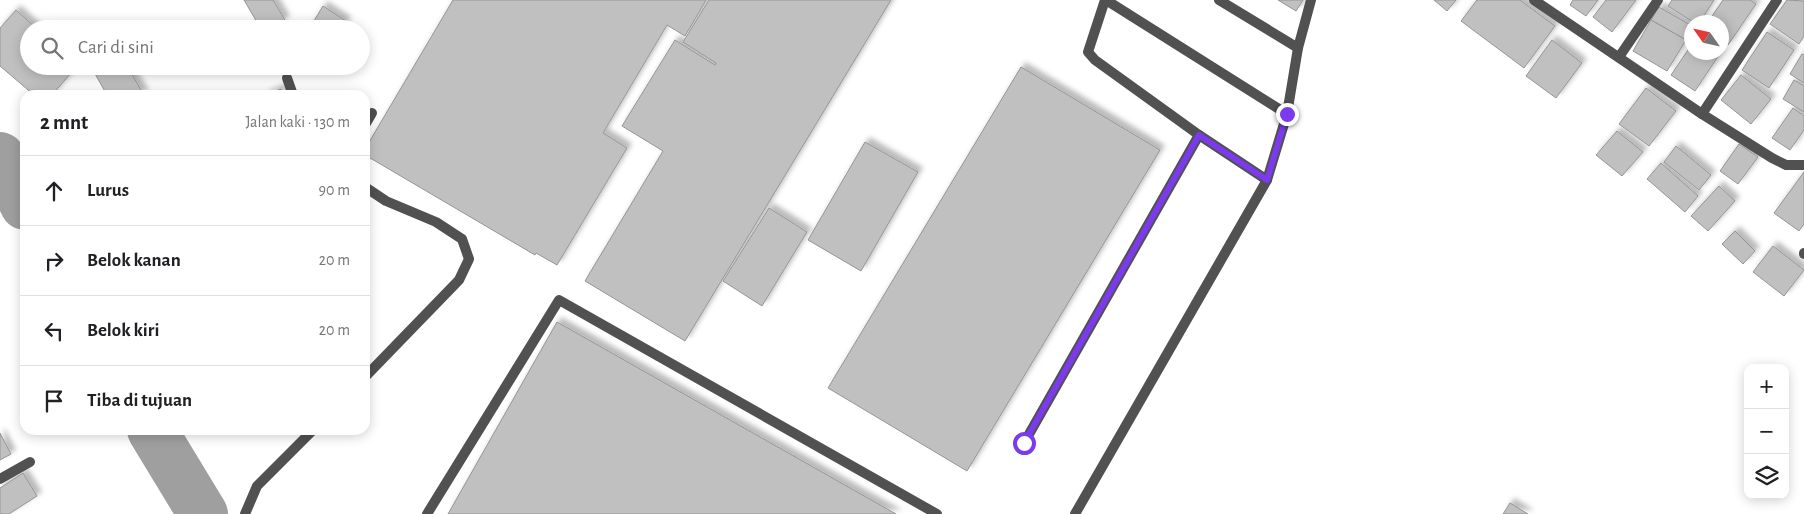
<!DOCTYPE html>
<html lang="id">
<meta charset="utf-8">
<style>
:root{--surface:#fff;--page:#f6f6f6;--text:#202124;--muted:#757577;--line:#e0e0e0}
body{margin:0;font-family:"Alegreya Sans",sans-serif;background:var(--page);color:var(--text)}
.controls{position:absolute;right:15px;bottom:15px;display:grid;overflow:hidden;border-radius:10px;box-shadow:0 2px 12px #0003}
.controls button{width:45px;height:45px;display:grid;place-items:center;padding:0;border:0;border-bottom:1px solid var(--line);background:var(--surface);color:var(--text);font:25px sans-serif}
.compass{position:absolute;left:1684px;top:15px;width:45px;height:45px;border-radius:50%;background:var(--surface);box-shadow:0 2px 12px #0003;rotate:304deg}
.stop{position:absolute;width:15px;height:15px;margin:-11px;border:4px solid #7c3aed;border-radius:50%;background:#fff}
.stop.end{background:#7c3aed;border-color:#fff;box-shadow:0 1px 5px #0008}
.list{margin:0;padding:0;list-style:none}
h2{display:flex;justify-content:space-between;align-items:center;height:65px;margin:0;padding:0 20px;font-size:21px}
h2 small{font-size:16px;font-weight:400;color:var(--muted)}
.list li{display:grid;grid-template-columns:32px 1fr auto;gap:15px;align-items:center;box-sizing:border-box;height:70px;padding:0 20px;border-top:1px solid var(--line)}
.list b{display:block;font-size:19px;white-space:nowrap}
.list em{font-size:16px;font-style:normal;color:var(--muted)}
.icon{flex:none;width:28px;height:28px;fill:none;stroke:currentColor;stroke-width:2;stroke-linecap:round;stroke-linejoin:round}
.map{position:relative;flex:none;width:1804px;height:514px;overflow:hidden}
.search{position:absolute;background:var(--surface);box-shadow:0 2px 12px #0003;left:20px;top:20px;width:350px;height:55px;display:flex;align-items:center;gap:12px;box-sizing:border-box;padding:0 18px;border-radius:28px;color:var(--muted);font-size:19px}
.panel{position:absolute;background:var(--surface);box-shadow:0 2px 12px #0003;left:20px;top:90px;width:350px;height:345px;border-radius:15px}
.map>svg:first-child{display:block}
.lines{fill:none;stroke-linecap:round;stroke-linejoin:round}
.river{stroke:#9f9f9f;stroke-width:50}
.building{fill:#c0c0c0;stroke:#959595;filter:url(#shadow)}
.service{stroke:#515151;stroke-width:10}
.minor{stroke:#515151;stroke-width:10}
.route{stroke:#7c3aed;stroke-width:6}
</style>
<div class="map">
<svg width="1804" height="514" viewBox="0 0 1804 514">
<defs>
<filter id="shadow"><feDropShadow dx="4.5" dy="-4.5" stdDeviation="2.5" flood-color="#0004"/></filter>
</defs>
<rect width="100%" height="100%" fill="#fff"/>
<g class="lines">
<g class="river">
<path d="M0 157 25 205"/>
<path d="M152 430 203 514"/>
</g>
</g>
<g class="building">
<path d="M244 0H273L285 20 271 29H261Z"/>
<path d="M453 0H706L685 36 667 25 603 133 627 148 557 265 536 253 535 255 365 155V149Z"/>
<path d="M709 0H891L685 341 585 281 663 151 622 126 675 40 715 65 716 63 683 42Z"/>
<path d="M1278 0H1303L1296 11Z"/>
<path d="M1434 0H1456L1447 11Z"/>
<path d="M1477 0H1520L1555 26 1524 68 1461 21Z"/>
<path d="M1573 0H1598L1586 16 1570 5Z"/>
<path d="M1606 0H1636L1612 32 1593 17Z"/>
<path d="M1672 0H1714L1700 22H1693L1668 6Z"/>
<path d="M1723 0H1750L1756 4 1728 45 1722 41V22H1708Z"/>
<path d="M1787 0 1804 1V36L1799 44 1770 24Z"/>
<path d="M323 6 346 21 342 29H309Z"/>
<path d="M1659 7 1692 26V30L1686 40 1651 20Z"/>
<path d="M16 10 37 29H29V66H77L52 95H34L0 66V28Z"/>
<path d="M1651 20 1686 40 1667 71 1633 51Z"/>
<path d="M1767 32 1794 50 1769 88 1742 70Z"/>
<path d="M1552 40 1582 63 1556 98 1526 76Z"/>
<path d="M1692 44V52H1721L1695 91 1671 75Z"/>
<path d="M1802 54 1804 55V83L1790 74Z"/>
<path d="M103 66H127L144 95H107L94 72Z"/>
<path d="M1021 67 1160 150 967 471 828 388Z"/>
<path d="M1741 75 1771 99 1751 124 1721 100Z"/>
<path d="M1794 80 1804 86V112L1783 99Z"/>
<path d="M1646 88 1676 111 1649 146 1619 124Z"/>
<path d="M281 89 284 95H265Z"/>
<path d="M1793 108 1804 116V130L1790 150 1772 138Z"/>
<path d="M1617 131 1643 152 1622 176 1596 155Z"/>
<path d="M865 142 918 172 861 271 808 240Z"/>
<path d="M1739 144 1758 157 1738 184 1720 171Z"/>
<path d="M1676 146 1711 175 1699 190 1664 162Z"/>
<path d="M1661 163 1698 196 1685 212 1647 179Z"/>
<path d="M1804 172V224L1799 231 1774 213Z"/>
<path d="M1719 186 1735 201 1708 231 1691 216Z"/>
<path d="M769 208 807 232 762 306 723 281Z"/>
<path d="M1735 231 1755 251 1743 264 1722 244Z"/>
<path d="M1773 246 1804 270 1784 296 1753 272Z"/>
<path d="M557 322 896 514H448Z"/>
<path d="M0 433 11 454 0 460Z"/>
<path d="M23 473 37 496 9 514H0V488Z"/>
<path d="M1510 503 1528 514H1503Z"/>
</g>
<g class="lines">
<g class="service">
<path d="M1105 0 1088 52 1095 60 1199 135 1267 180"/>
<path d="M1106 0 1287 114"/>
<path d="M1219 0 1298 48"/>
<path d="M287 78 293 95"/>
<path d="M365 125 372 113"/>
<path d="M365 187 386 201 436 222 462 239 469 259 459 280 365 377"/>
<path d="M1024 443 1199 135"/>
<path d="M245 514 257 486 313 430"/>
<path d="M427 514 559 300 937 514"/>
<path d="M1075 514 1267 180 1287 114 1298 48 1311 0"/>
</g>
<g class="minor">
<path d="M1534 0 1702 114 1772 158 1786 165H1804"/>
<path d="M1619 57 1658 0"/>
<path d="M1702 114 1777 0"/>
<path d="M1804 254V253"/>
<path d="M0 479 30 462"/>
</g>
</g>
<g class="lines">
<path class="route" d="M1024 443 1199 135 1267 180 1287 114"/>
</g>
</svg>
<div class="controls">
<button>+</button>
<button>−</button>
<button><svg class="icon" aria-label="layers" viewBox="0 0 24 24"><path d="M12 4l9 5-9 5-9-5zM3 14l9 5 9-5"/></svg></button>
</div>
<svg class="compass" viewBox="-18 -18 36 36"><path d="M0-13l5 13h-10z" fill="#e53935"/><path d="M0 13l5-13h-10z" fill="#757577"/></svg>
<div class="stop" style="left:1024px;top:443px"></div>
<div class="stop end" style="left:1287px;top:114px"></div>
<div class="search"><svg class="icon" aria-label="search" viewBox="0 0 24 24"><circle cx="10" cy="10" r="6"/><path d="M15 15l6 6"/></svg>Cari di sini</div>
<section class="panel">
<h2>2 mnt<small>Jalan kaki · 130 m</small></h2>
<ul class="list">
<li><svg class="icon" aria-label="ahead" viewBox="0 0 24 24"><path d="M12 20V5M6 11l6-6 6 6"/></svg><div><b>Lurus</b></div><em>90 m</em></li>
<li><svg class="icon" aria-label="right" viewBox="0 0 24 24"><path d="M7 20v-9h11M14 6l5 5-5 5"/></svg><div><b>Belok kanan</b></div><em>20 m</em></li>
<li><svg class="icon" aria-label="left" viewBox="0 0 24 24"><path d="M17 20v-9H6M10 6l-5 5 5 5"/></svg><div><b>Belok kiri</b></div><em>20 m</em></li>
<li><svg class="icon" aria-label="arrive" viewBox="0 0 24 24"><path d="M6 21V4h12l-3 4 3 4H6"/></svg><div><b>Tiba di tujuan</b></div></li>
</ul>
</section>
</div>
